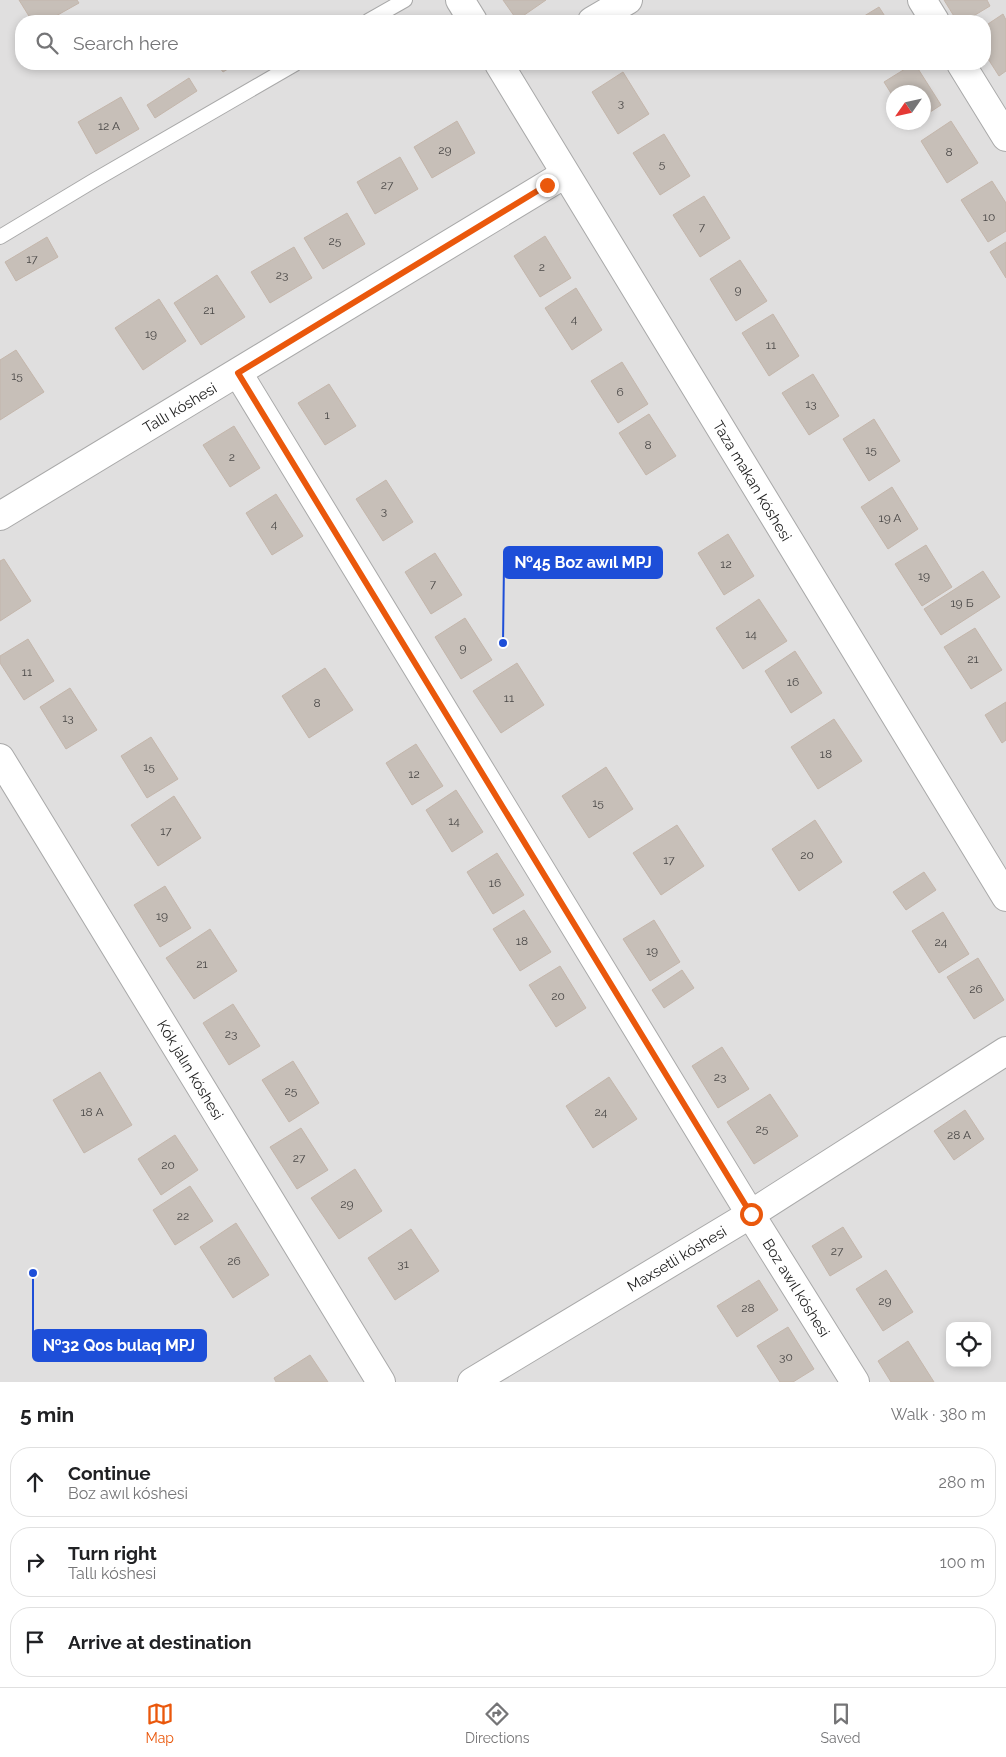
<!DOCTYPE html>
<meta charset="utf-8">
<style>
:root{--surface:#fff;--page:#f6f6f6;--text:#202124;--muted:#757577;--line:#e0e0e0;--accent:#ea580c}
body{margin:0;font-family:Raleway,sans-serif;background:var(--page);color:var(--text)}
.controls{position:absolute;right:15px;bottom:15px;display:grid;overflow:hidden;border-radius:10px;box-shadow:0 2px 8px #0003}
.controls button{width:45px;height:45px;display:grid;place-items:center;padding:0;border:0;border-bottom:1px solid var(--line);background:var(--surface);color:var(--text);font:25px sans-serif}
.compass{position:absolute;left:886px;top:85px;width:45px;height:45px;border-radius:50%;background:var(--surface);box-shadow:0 2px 8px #0003;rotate:236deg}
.stop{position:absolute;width:15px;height:15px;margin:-11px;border:4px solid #ea580c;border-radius:50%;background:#fff}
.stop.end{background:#ea580c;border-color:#fff;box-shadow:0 1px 5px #0008}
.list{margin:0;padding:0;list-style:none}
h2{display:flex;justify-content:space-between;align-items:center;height:65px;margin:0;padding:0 20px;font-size:21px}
h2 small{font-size:16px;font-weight:400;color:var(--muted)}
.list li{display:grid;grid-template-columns:32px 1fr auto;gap:15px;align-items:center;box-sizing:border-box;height:70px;margin:0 10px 10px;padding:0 10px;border:1px solid var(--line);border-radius:20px}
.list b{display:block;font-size:19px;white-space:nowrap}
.list p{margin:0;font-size:16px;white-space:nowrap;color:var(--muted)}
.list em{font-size:16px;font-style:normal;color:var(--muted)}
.icon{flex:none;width:28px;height:28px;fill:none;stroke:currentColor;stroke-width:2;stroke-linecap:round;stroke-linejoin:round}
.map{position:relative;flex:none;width:1006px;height:1382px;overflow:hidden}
.search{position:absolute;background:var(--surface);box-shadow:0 2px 8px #0003;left:15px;right:15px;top:15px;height:55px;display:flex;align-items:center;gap:12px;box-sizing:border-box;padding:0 18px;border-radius:20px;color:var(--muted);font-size:19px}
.sheet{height:305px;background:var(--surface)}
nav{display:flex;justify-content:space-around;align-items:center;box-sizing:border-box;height:70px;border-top:1px solid var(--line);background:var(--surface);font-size:14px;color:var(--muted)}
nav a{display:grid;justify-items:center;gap:2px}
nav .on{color:var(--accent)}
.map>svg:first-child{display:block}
.residential{fill:#e0dfdf;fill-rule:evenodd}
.building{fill:#c7bfb8;stroke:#c4b6ab}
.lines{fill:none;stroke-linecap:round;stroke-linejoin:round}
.lane-casing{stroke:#a9a9a9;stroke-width:16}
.street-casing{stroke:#a9a9a9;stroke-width:30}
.lane{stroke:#fff;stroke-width:14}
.street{stroke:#fff;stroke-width:28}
.route{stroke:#ea580c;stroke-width:6}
.labels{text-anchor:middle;stroke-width:4.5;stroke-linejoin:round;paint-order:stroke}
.number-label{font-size:12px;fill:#4b4948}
.street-label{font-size:15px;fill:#222;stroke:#fff}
.leader{fill:none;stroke:#1d4ed8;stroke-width:2}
.callout-dot{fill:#1d4ed8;stroke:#fff;stroke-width:2}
.callout{fill:#1d4ed8;stroke:#1d4ed8;stroke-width:2}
.callout-label{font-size:16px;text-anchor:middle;font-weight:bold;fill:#fff}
</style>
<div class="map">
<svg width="1006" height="1382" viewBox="0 0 1006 1382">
<rect width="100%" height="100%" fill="#f2efe9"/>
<path class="residential" d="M0 0H1006V1382H0ZM21 21H985V64H21ZM894 92H924V122H894ZM950 1326H987V1363H950Z"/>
<g class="building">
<path d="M19 0H77L79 3 47 21H32Z"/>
<path d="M503 0H546L517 20Z"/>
<path d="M944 0H987L990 6 965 21H957Z"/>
<path d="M879 7 888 21H856Z"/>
<path d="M1003 14 1006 20V71L999 76 985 54V26Z"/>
<path d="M217 64H236L223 72Z"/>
<path d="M913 64H915L941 105 924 116V92H894V98L884 82Z"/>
<path d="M623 72 649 114 618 134 592 92Z"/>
<path d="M189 78 197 91 155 118 147 105Z"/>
<path d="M121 97 139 129 96 154 78 122Z"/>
<path d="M457 121 475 153 432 178 414 147Z"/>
<path d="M951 121 978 163 947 183 921 141Z"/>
<path d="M664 134 690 176 660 195 633 153Z"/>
<path d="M400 157 418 189 375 214 357 182Z"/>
<path d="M992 181 1006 203V231L988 242 961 200Z"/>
<path d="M704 196 730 238 700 257 673 215Z"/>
<path d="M347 213 365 244 323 269 304 238Z"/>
<path d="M545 236 571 278 540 297 514 256Z"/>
<path d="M47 237 58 257 16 281 5 262Z"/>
<path d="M1006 242V278L990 252Z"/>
<path d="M294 247 312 278 270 303 251 272Z"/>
<path d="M740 260 767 301 736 321 710 279Z"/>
<path d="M217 275 245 317 201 345 174 303Z"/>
<path d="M576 288 602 330 572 350 545 308Z"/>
<path d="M159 299 186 341 143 370 115 328Z"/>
<path d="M773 314 799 356 769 376 742 333Z"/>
<path d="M16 350 44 392 0 420V360Z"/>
<path d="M622 362 648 404 618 423 591 381Z"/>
<path d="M813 374 839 416 809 435 782 393Z"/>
<path d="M329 384 356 426 325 445 298 403Z"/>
<path d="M649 414 676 456 646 475 619 433Z"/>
<path d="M874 419 900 461 869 481 843 439Z"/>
<path d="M234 426 260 468 230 487 203 445Z"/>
<path d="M386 480 413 522 383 541 356 499Z"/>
<path d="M892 487 918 529 888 549 861 507Z"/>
<path d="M276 494 303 536 272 555 246 513Z"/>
<path d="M728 534 754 576 724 595 698 553Z"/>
<path d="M926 545 952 587 922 606 895 564Z"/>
<path d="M435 553 462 595 431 614 405 572Z"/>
<path d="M4 559 31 601 0 621V561Z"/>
<path d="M983 571 1000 597 941 635 924 609Z"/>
<path d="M759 599 787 641 743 669 716 628Z"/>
<path d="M465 618 492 660 461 679 435 637Z"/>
<path d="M975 628 1002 670 971 689 944 647Z"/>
<path d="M28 639 54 681 24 700 0 663V656Z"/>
<path d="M795 651 822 693 791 713 765 671Z"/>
<path d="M517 663 544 705 501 733 473 691Z"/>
<path d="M325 668 353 710 309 738 282 696Z"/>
<path d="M70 688 97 730 66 749 40 707Z"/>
<path d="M1006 702V740L1002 743 985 715Z"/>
<path d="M834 719 862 761 818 789 791 747Z"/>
<path d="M151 737 178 779 147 798 121 756Z"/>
<path d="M416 744 443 786 412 805 386 763Z"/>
<path d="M606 767 633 809 589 838 562 796Z"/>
<path d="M456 790 483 832 452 852 426 810Z"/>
<path d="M174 796 201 838 158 866 131 825Z"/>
<path d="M815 820 842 862 799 891 772 849Z"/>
<path d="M677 825 704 866 661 895 633 853Z"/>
<path d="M497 853 524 895 493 914 467 872Z"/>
<path d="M924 872 936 890 906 910 893 892Z"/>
<path d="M165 886 191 928 160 947 134 905Z"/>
<path d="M524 910 551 952 520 971 493 929Z"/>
<path d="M943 912 969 954 939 973 912 931Z"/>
<path d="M654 920 680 962 650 981 623 939Z"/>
<path d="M210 929 237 971 194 999 166 958Z"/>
<path d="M978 958 1004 1000 974 1019 947 977Z"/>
<path d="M560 966 586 1008 556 1027 529 985Z"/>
<path d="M682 970 694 988 664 1008 652 990Z"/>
<path d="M233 1004 260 1046 229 1065 203 1023Z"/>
<path d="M722 1047 749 1089 718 1108 692 1066Z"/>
<path d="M293 1061 319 1103 289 1122 262 1080Z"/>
<path d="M100 1072 132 1125 84 1153 53 1100Z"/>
<path d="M609 1077 637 1119 593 1148 566 1106Z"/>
<path d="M770 1094 798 1136 754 1164 727 1122Z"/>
<path d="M965 1110 984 1139 954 1160 934 1131Z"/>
<path d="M301 1128 328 1170 297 1189 270 1147Z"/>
<path d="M175 1135 198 1170 161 1195 138 1159Z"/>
<path d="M355 1169 382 1211 339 1239 311 1198Z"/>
<path d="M190 1186 213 1221 175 1245 153 1210Z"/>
<path d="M236 1223 269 1275 233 1298 200 1247Z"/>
<path d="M843 1227 862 1257 830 1276 812 1246Z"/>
<path d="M411 1229 439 1271 395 1300 368 1258Z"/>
<path d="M886 1270 913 1312 883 1331 856 1289Z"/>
<path d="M759 1280 778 1310 737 1337 717 1306Z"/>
<path d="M788 1327 814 1369 793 1382H780L757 1346Z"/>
<path d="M908 1341 934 1382H891L878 1361Z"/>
<path d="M310 1355 328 1382H276L274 1378Z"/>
</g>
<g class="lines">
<g class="lane-casing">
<g id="lane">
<path d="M368 21 405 0"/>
<path d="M0 237 93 181 295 64"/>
</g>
</g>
<g class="street-casing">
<g id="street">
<path d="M460 0 473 21"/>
<path d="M922 0 935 21"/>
<path d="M592 21 628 0"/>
<path d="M499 64 1006 897"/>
<path d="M961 64 1006 137"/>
<path d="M238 373 757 1225 855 1382"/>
<path d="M0 516 565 174"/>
<path d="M0 758 381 1382"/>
<path d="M472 1382 751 1214 1006 1051"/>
</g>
</g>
<use href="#lane" class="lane"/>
<use href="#street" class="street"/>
</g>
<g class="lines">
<path class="route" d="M547 185 238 373 751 1214"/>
</g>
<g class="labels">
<g class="number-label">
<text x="621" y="107">3</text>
<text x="109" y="130">12 А</text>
<text x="445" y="154">29</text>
<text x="949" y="156">8</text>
<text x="662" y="168">5</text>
<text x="387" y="189">27</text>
<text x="989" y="221">10</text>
<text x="702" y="231">7</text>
<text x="335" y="245">25</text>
<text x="32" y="263">17</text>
<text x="542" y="271">2</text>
<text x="282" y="279">23</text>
<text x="738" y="294">9</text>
<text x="209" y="314">21</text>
<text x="574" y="323">4</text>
<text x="151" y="338">19</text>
<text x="771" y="349">11</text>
<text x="17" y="380">15</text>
<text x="620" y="396">6</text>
<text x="811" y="408">13</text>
<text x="327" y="419">1</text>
<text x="648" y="449">8</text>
<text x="871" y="454">15</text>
<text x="232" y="461">2</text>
<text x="384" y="515">3</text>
<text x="890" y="522">19 А</text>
<text x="274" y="528">4</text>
<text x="726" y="568">12</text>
<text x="924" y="580">19</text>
<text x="433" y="588">7</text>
<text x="962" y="607">19 Б</text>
<text x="751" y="638">14</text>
<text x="463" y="652">9</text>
<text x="973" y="663">21</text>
<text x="27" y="676">11</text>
<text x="793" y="686">16</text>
<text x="509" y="702">11</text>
<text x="317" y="707">8</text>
<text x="68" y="722">13</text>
<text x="826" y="758">18</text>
<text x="149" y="771">15</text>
<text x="414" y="778">12</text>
<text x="598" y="807">15</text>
<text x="454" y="825">14</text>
<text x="166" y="835">17</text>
<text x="807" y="859">20</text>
<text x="669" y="864">17</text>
<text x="495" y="887">16</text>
<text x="162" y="920">19</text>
<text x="522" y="945">18</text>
<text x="941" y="946">24</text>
<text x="652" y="955">19</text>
<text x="202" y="968">21</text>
<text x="976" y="993">26</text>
<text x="558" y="1000">20</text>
<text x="231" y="1038">23</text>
<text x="720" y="1081">23</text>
<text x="291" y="1095">25</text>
<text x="92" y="1116">18 А</text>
<text x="601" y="1116">24</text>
<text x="762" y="1133">25</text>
<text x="959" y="1139">28 А</text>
<text x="299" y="1162">27</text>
<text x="168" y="1169">20</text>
<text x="347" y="1208">29</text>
<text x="183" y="1220">22</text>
<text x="837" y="1255">27</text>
<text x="234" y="1265">26</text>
<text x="403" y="1268">31</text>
<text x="885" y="1305">29</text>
<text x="748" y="1312">28</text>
<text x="786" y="1361">30</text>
</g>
<g class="street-label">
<text transform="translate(180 408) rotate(-31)" y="5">Tallı kóshesi</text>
<text transform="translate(752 481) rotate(59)" y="5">Taza makan kóshesi</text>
<text transform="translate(190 1070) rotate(59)" y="5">Kók jalın kóshesi</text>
<text transform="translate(677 1259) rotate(-31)" y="5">Maxsetli kóshesi</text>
<text transform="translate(796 1288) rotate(58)" y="5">Boz awıl kóshesi</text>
</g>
</g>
<path class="leader" d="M503 643L504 563M33 1273L33 1345"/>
<g class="callout-dot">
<circle cx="503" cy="643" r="5"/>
<circle cx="33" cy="1273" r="5"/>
</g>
<g class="callout">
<rect x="504" y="547" width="158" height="31" rx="5"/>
<rect x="33" y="1330" width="173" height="31" rx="5"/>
</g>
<g class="callout-label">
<text x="583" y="568">№45 Boz awıl MPJ</text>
<text x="119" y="1351">№32 Qos bulaq MPJ</text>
</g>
</svg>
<div class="controls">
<button><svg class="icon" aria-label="locate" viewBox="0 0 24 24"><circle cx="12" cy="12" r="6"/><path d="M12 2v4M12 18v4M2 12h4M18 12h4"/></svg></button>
</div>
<svg class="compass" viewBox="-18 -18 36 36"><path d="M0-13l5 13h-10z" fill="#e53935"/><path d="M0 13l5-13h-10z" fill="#757577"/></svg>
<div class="stop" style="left:751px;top:1214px"></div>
<div class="stop end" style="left:547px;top:185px"></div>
<div class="search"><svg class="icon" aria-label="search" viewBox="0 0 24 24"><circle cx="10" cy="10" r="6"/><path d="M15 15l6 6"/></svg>Search here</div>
</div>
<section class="sheet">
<h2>5 min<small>Walk · 380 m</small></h2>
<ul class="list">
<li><svg class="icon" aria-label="ahead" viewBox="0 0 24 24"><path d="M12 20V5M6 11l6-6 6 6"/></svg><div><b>Continue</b><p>Boz awıl kóshesi</p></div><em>280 m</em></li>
<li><svg class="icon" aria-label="right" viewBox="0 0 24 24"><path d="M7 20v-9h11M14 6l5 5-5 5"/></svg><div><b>Turn right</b><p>Tallı kóshesi</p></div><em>100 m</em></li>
<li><svg class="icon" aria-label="arrive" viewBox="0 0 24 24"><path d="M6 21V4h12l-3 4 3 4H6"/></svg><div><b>Arrive at destination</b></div></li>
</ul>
</section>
<nav>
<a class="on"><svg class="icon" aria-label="map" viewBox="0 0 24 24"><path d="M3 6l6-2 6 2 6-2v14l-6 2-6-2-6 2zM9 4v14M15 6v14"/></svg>Map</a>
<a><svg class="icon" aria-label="directions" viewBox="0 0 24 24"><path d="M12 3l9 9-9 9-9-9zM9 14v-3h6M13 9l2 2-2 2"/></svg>Directions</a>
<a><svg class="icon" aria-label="saved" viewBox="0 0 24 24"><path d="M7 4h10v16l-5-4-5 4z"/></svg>Saved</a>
</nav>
